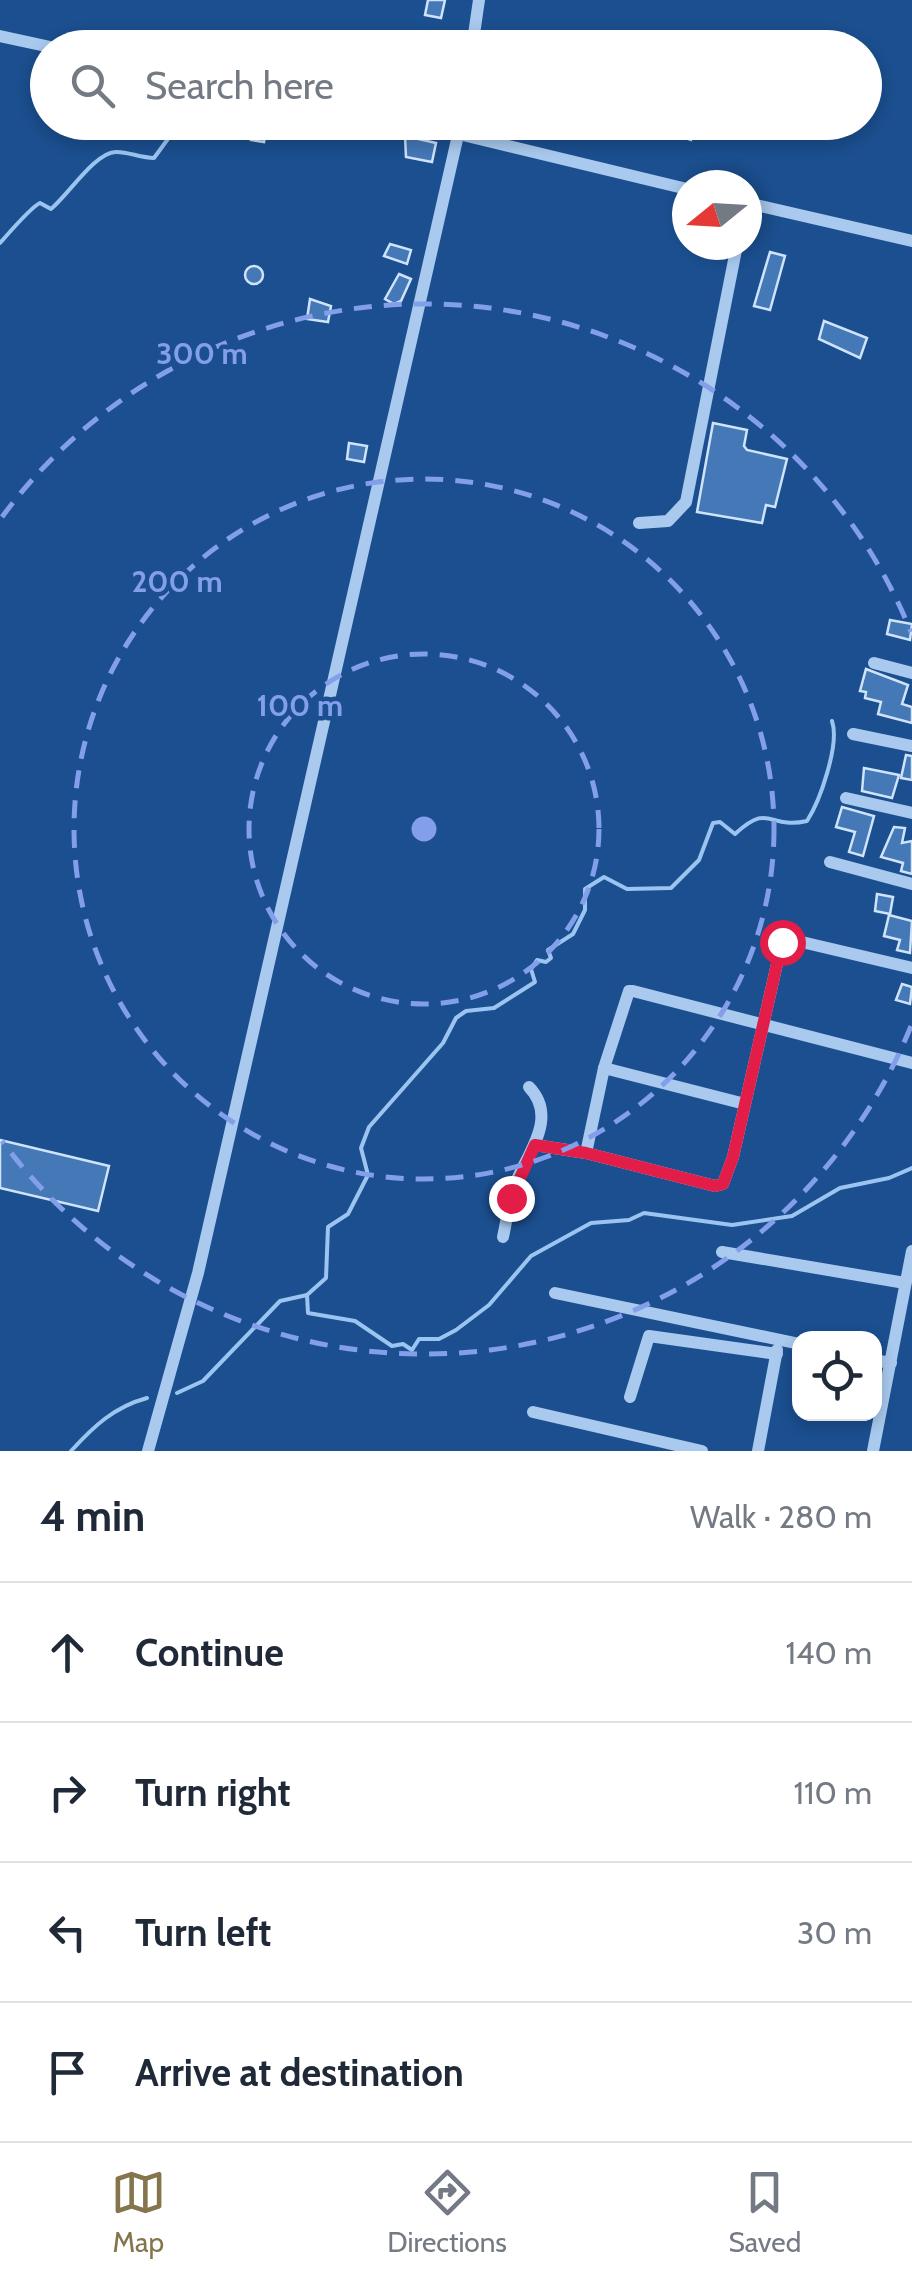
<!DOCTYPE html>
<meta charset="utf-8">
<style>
:root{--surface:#fff;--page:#f2f2f3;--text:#1f2937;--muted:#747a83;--line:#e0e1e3;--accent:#84754c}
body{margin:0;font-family:Cabin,sans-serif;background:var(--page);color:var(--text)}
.controls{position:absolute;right:30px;bottom:30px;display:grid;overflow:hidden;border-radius:20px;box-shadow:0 5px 15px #0003}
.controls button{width:90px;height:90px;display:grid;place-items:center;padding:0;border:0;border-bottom:2px solid var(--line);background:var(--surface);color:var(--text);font:50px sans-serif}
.compass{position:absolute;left:672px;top:170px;width:90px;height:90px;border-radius:50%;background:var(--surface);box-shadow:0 5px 15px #0003;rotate:252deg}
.stop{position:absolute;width:30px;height:30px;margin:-22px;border:8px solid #e11d48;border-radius:50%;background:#fff}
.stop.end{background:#e11d48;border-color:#fff;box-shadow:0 2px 10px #0008}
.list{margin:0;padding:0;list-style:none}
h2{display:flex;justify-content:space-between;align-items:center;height:130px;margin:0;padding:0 40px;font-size:42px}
h2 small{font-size:32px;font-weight:400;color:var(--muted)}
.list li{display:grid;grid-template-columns:65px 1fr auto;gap:30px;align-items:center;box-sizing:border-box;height:140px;padding:0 40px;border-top:2px solid var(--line)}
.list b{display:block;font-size:38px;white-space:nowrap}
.list em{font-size:32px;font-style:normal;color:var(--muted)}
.icon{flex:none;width:55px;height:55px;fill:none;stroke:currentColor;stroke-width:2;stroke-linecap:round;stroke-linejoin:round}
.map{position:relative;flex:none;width:912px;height:1451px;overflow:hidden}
.search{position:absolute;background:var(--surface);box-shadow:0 5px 15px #0003;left:30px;right:30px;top:30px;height:110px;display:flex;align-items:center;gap:25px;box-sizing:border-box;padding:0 35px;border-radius:55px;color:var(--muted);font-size:38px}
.sheet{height:690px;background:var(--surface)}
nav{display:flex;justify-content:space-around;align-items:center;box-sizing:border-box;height:140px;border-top:2px solid var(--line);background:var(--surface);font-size:28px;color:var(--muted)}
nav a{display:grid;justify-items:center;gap:5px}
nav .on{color:var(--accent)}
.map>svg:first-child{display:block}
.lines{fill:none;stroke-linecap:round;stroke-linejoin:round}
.stream{stroke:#9cc4f0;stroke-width:4}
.building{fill:#4478b7;stroke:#cfe3fa;stroke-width:2.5}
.minor{stroke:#a9c9ee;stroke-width:12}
.route{stroke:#e11d48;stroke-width:12}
.ring{fill:none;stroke:#839eea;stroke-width:5;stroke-dasharray:18 12}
.centre{fill:#839eea;stroke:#1b4f8f;stroke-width:5}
.ring-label{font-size:30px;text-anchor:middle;font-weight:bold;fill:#839eea;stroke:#1b4f8f;stroke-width:9;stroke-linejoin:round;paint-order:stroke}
</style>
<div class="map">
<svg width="912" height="1451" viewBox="0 0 912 1451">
<rect width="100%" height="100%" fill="#1b4f8f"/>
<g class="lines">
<g class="stream">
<path d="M0 243C8 234 31 207 40 203L51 209C68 195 95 153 115 152 127 151 140 158 154 158L173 132V122"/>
<path d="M307 1295 308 1313 355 1321 392 1346 403 1344 412 1350 419 1339H439L456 1330 489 1305 531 1256 591 1223 629 1220 644 1213 732 1225 792 1216 840 1188 889 1178 912 1168"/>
<path d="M177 1393 203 1381 280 1301 307 1295 326 1278 328 1227 348 1214 368 1175 361 1148 369 1127 443 1043 456 1018 466 1011 494 1008 535 982 531 969 537 960 546 962 551 958 548 950 573 934 585 910V889L604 877 627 889 671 888 699 860 713 823 720 822 735 834C771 801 767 830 807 821 820 801 840 744 832 721"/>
<path d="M71 1451C94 1426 114 1407 147 1398"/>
</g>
</g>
<g class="building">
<path d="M428 0H445L441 18 425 15Z"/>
<path d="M254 122H267L264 142 251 140Z"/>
<path d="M677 122 696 126 691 140 673 134Z"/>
<path d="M405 136 436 143 432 162 406 157Z"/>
<path d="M390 244 411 250 407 264 384 256Z"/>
<path d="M770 252 785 256 770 310 754 306Z"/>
<circle cx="254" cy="275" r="9"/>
<path d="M399 274 411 279 401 301 394 304 385 299Z"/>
<path d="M310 299 331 306 328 322 307 319Z"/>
<path d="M824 321 867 338 860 358 819 339Z"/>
<path d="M713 423 747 430 744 446 747 450 787 459 775 507 766 505 762 523 697 512Z"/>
<path d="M349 443 367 446 364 462 347 459Z"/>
<path d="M890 620 912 624 910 640 887 634Z"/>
<path d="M866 669 908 685 902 704 912 707V723L878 714 881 702 865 698 866 692 860 691Z"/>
<path d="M906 755 912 756V780L901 778Z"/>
<path d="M864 768 899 775 892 798 862 791Z"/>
<path d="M842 807 874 816 863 856 849 852 855 832 836 827Z"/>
<path d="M894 827 905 828 902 843 912 841V874L901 871 903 863 881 857Z"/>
<path d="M877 894 893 897 890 914 875 911Z"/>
<path d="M889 915 912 921 910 953 897 950 900 940 884 936Z"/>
<path d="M902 984 912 987 910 1004 896 1000Z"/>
<path d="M0 1140 109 1166 98 1211 0 1188Z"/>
</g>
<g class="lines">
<g class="minor">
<path d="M0 36 55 48"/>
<path d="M472 48 479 0"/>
<path d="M409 122 687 189"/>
<path d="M747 203 912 241"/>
<path d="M639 523 668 521 686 502 737 245"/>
<path d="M874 663 912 673"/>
<path d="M853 734 912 746"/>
<path d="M846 798 912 813"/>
<path d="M830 862 912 884"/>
<path d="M912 968 789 939 782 942 733 1157 723 1184 715 1186 586 1153 604 1068 629 991H633L912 1063"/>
<path d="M604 1068 745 1104"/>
<path d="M535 1145 586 1153"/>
<path d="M503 1237C507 1219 509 1199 516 1182 529 1151 558 1117 529 1087"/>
<path d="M722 1252 905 1283"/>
<path d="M555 1293 800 1344"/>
<path d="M874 1360 891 1363"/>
<path d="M630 1397 649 1336 777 1354"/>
<path d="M533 1412 702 1451"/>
<path d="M148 1451 198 1273 461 122"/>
<path d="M758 1451 777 1350"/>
<path d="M873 1451 912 1251"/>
</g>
</g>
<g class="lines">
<path class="route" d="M511 1198 535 1145 586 1153 715 1186 723 1184 733 1157 782 942"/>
</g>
<g class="ring">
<circle cx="424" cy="829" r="175"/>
<circle cx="424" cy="829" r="350"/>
<path d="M911 1026A525 525 0 0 1 2 1141M2 517A525 525 0 0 1 911 632"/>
</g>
<circle cx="424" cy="829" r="15" class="centre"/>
<g class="ring-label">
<text x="202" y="364">300 m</text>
<text x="177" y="592">200 m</text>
<text x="300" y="716">100 m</text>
</g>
</svg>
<div class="controls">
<button><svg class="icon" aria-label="locate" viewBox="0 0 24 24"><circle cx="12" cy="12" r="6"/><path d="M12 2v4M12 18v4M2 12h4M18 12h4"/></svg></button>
</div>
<svg class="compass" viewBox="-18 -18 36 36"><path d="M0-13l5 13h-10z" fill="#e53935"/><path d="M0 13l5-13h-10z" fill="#747a83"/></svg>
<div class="stop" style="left:782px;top:942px"></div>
<div class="stop end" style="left:511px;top:1198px"></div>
<div class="search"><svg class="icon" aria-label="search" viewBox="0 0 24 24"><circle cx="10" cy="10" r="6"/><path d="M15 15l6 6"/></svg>Search here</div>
</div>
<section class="sheet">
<h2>4 min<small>Walk · 280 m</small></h2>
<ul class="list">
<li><svg class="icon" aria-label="ahead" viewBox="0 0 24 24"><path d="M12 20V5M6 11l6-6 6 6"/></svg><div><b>Continue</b></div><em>140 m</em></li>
<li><svg class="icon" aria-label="right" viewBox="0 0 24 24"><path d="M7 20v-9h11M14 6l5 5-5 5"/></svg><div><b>Turn right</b></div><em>110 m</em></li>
<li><svg class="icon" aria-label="left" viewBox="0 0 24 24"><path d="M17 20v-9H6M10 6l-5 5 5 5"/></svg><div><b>Turn left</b></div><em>30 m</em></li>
<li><svg class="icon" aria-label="arrive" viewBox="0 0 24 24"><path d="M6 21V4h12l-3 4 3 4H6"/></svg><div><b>Arrive at destination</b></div></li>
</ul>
</section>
<nav>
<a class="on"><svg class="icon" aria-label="map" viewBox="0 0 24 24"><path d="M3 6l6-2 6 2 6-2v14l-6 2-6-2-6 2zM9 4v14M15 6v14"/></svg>Map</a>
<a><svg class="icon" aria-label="directions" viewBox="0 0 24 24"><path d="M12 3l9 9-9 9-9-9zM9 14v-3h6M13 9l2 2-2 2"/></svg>Directions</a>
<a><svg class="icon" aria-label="saved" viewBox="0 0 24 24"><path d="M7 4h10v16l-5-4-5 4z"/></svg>Saved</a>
</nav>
